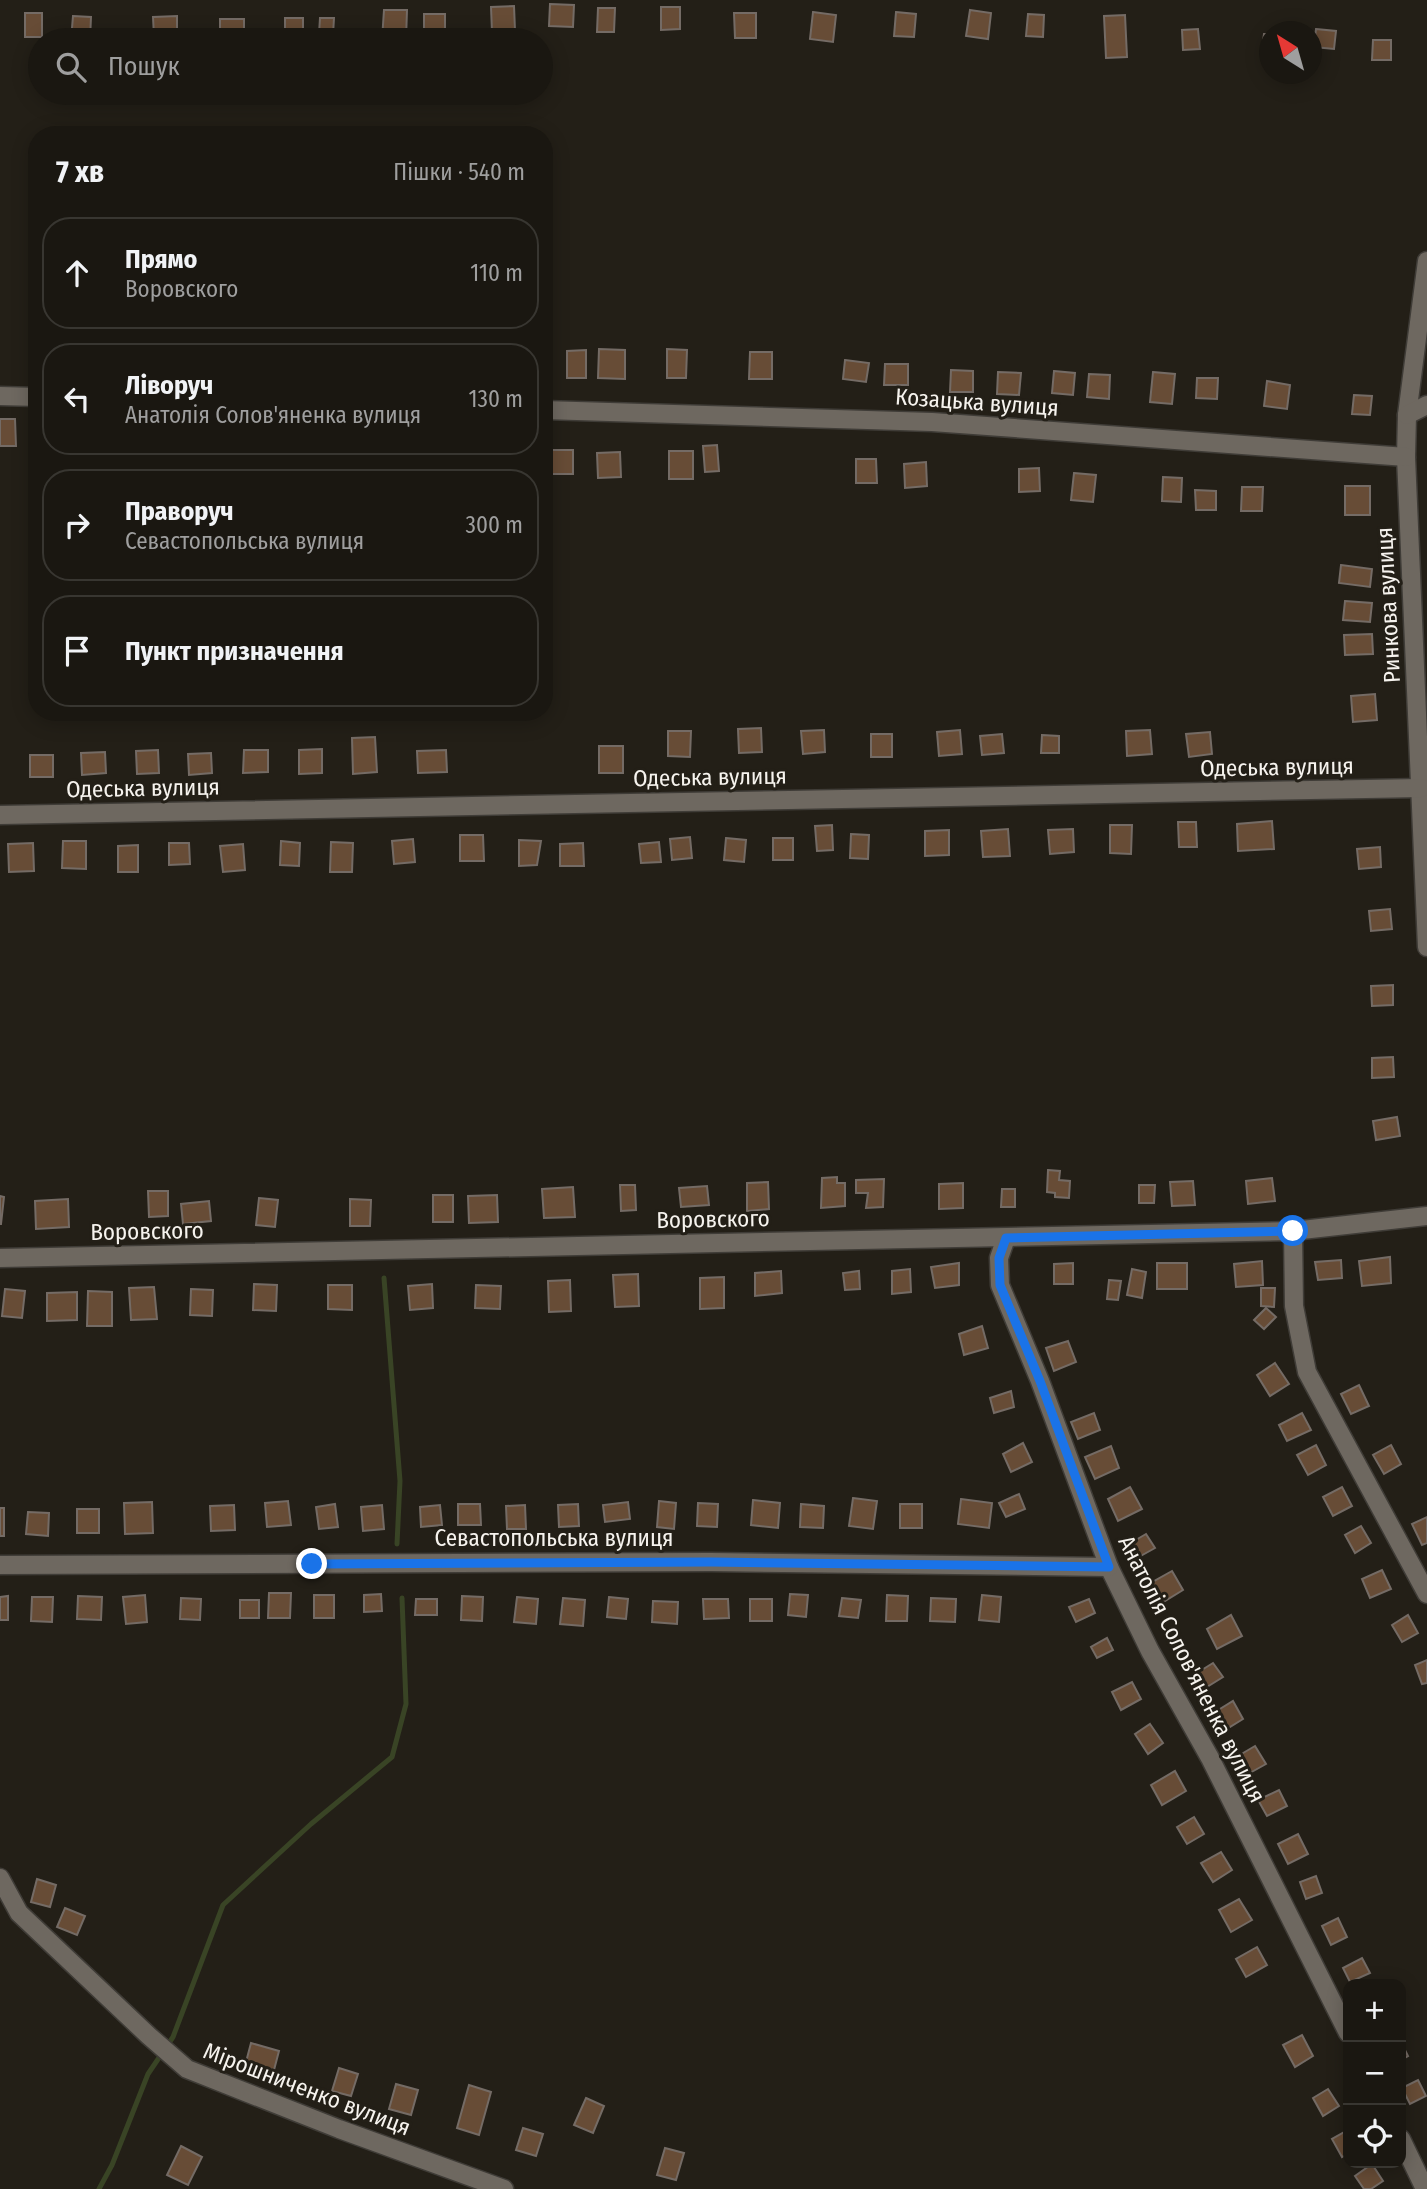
<!DOCTYPE html>
<html lang="uk">
<meta charset="utf-8">
<style>
:root{--surface:#1a1711;--page:#23201a;--text:#f1f3f6;--muted:#9f9f9f;--line:#383631}
body{margin:0;font-family:"Fira Sans Condensed",sans-serif;background:var(--page);color:var(--text)}
.controls{position:absolute;right:21px;bottom:21px;display:grid;overflow:hidden;border-radius:14px;box-shadow:0 4px 18px #0003}
.controls button{width:63px;height:63px;display:grid;place-items:center;padding:0;border:0;border-bottom:2px solid var(--line);background:var(--surface);color:var(--text);font:35px sans-serif}
.compass{position:absolute;left:1259px;top:21px;width:63px;height:63px;border-radius:50%;background:var(--surface);box-shadow:0 4px 18px #0003;rotate:323deg}
.stop{position:absolute;width:21px;height:21px;margin:-16px;border:5px solid #1a73e8;border-radius:50%;background:#fff}
.stop.end{background:#1a73e8;border-color:#fff;box-shadow:0 2px 7px #0008}
.list{margin:0;padding:0;list-style:none}
h2{display:flex;justify-content:space-between;align-items:center;height:91px;margin:0;padding:0 28px;font-size:30px}
h2 small{font-size:23px;font-weight:400;color:var(--muted)}
.list li{display:grid;grid-template-columns:46px 1fr auto;gap:21px;align-items:center;box-sizing:border-box;height:112px;margin:0 14px 14px;padding:0 14px;border:2px solid var(--line);border-radius:28px}
.list b{display:block;font-size:26px;white-space:nowrap}
.list p{margin:0;font-size:23px;white-space:nowrap;color:var(--muted)}
.list em{font-size:23px;font-style:normal;color:var(--muted)}
.icon{flex:none;width:38px;height:38px;fill:none;stroke:currentColor;stroke-width:2;stroke-linecap:round;stroke-linejoin:round}
.map{position:relative;flex:none;width:1427px;height:2189px;overflow:hidden}
.search{position:absolute;background:var(--surface);box-shadow:0 4px 18px #0003;left:28px;top:28px;width:525px;height:77px;display:flex;align-items:center;gap:18px;box-sizing:border-box;padding:0 24px;border-radius:38px;color:var(--muted);font-size:26px}
.panel{position:absolute;background:var(--surface);box-shadow:0 4px 18px #0003;left:28px;top:126px;width:525px;height:595px;border-radius:28px}
.map>svg:first-child{display:block}
.lines{fill:none;stroke-linecap:round;stroke-linejoin:round}
.stream{stroke:#394425;stroke-width:5}
.building{fill:#674c36;stroke:#746b65;stroke-width:2}
.street-casing{stroke:#3f3c37;stroke-width:21}
.street{stroke:#6e6860;stroke-width:18}
.route{stroke:#1a73e8;stroke-width:9}
.labels{text-anchor:middle;stroke-width:6;stroke-linejoin:round;paint-order:stroke}
.street-label{font-size:23px;fill:#f6f3ee;stroke:#231f17}
</style>
<div class="map">
<svg width="1427" height="2189" viewBox="0 0 1427 2189">
<rect width="100%" height="100%" fill="#231f17"/>
<g class="lines">
<g class="stream">
<path d="M384 1278 400 1481 397 1544"/>
<path d="M99 2189 112 2165 148 2074 173 2037 223 1905 311 1824 392 1757 406 1704 402 1598"/>
</g>
</g>
<g class="building">
<path d="M550 4 574 5 573 27 549 26Z"/>
<path d="M514 6 515 30 492 32 491 7Z"/>
<path d="M661 7H680V29L661 30Z"/>
<path d="M598 8H615L614 32H597Z"/>
<path d="M384 10H407L406 40H382Z"/>
<path d="M970 10 991 13 988 39 966 36Z"/>
<path d="M813 12 836 15 833 42 810 39Z"/>
<path d="M896 12 916 14 914 37 894 36Z"/>
<rect x="25" y="13" width="17" height="24"/>
<path d="M734 13H756V38H735Z"/>
<rect x="424" y="14" width="21" height="23"/>
<path d="M1028 14 1044 15 1043 37 1026 36Z"/>
<path d="M1125 15 1127 57 1106 58 1104 16Z"/>
<path d="M73 16 91 17 90 40H71Z"/>
<path d="M177 16V36L154 37 153 17Z"/>
<rect x="285" y="18" width="18" height="20"/>
<path d="M320 18H334L333 35 319 34Z"/>
<rect x="220" y="19" width="24" height="21"/>
<path d="M1198 29 1200 49 1183 50 1182 30Z"/>
<path d="M1316 29 1336 31 1334 49 1314 47Z"/>
<path d="M1264 34H1270V56L1261 55Z"/>
<path d="M1373 40H1391V60H1372Z"/>
<rect x="33" y="338" width="4" height="19"/>
<path d="M599 349 625 350V379L598 378Z"/>
<path d="M667 349 687 350 686 378H667Z"/>
<path d="M586 350V378H567V351Z"/>
<path d="M750 352H772V379H749Z"/>
<path d="M845 360 869 363 866 382 843 379Z"/>
<path d="M885 364H908V385H884Z"/>
<path d="M951 370 973 371V392H950Z"/>
<path d="M1054 371 1075 373 1073 395 1052 393Z"/>
<path d="M998 372 1021 373 1019 395 997 394Z"/>
<path d="M1153 372 1175 374 1172 404 1150 402Z"/>
<path d="M1089 374 1110 375 1109 399 1087 397Z"/>
<path d="M1197 378H1218L1217 399 1196 398Z"/>
<path d="M1267 381 1290 385 1287 409 1264 406Z"/>
<path d="M1354 395 1372 396 1370 415 1352 414Z"/>
<path d="M0 419H15L16 446H0Z"/>
<path d="M717 445 719 471 705 472 703 446Z"/>
<rect x="552" y="450" width="21" height="24"/>
<rect x="669" y="451" width="24" height="28"/>
<path d="M620 452 621 477 598 478 597 453Z"/>
<path d="M856 459H876L877 483H856Z"/>
<path d="M926 462 927 486 905 488 904 464Z"/>
<path d="M1039 468 1040 491 1019 492V469Z"/>
<path d="M1074 473 1096 475 1093 502 1071 500Z"/>
<path d="M1163 477 1182 478 1181 502 1162 501Z"/>
<rect x="1345" y="486" width="25" height="29"/>
<path d="M1242 487H1263L1262 511H1241Z"/>
<path d="M1195 490 1216 491V510H1196Z"/>
<path d="M1341 565 1372 569 1370 587 1339 583Z"/>
<path d="M1345 601 1372 603 1370 622 1343 620Z"/>
<path d="M1372 634 1373 654 1345 655 1344 635Z"/>
<path d="M1375 694 1377 720 1353 722 1351 696Z"/>
<path d="M761 728 762 752 739 753 738 729Z"/>
<path d="M824 730 825 752 803 754 801 731Z"/>
<path d="M960 730 962 754 939 756 937 732Z"/>
<path d="M1150 730 1152 754 1127 756 1126 731Z"/>
<path d="M668 731H691L690 757 668 756Z"/>
<path d="M1210 732 1212 754 1189 757 1186 734Z"/>
<rect x="871" y="734" width="21" height="23"/>
<path d="M1002 734 1004 753 982 755 980 736Z"/>
<path d="M1042 735 1059 736V753H1041Z"/>
<path d="M375 737 377 772 353 774 352 738Z"/>
<rect x="599" y="746" width="24" height="27"/>
<path d="M322 749V773L299 774V750Z"/>
<path d="M158 750 159 773 137 774 136 751Z"/>
<path d="M244 750H268V772L243 773Z"/>
<path d="M446 750 447 772 418 773 417 751Z"/>
<path d="M105 752 106 773 82 775 81 753Z"/>
<path d="M211 753 212 773 189 775 188 754Z"/>
<rect x="30" y="755" width="23" height="22"/>
<path d="M1272 821 1274 849 1238 851 1237 824Z"/>
<path d="M1178 822H1196L1197 847H1179Z"/>
<path d="M832 825 833 850 817 851 815 826Z"/>
<path d="M1110 825H1132L1131 854 1110 853Z"/>
<path d="M1008 829 1010 856 983 857 981 831Z"/>
<path d="M1073 829 1074 852 1050 854 1048 830Z"/>
<path d="M949 830V855L925 856V831Z"/>
<path d="M851 834 869 835 868 859 850 858Z"/>
<path d="M460 835H483L484 861H460Z"/>
<path d="M690 837 692 858 672 860 670 839Z"/>
<path d="M726 838 746 840 744 862 724 860Z"/>
<rect x="773" y="838" width="20" height="22"/>
<path d="M413 839 415 862 394 864 392 841Z"/>
<path d="M519 840 541 841 537 865 519 866Z"/>
<path d="M63 841H86V869L62 868Z"/>
<path d="M281 841 300 843 299 866 280 865Z"/>
<path d="M331 842 353 843 352 872H330Z"/>
<path d="M659 842 661 862 641 863 639 844Z"/>
<path d="M33 843 34 871 9 872 8 844Z"/>
<path d="M169 843H189L190 864 169 865Z"/>
<path d="M583 843 584 866H560V844Z"/>
<path d="M243 844 245 870 223 872 220 846Z"/>
<path d="M138 845V872H118V846Z"/>
<path d="M1380 847 1381 867 1359 869 1357 849Z"/>
<path d="M1390 909 1392 929 1371 931 1369 911Z"/>
<path d="M1393 985V1005L1372 1006 1371 986Z"/>
<path d="M1393 1057 1394 1077 1372 1078V1058Z"/>
<path d="M1397 1117 1400 1136 1376 1140 1373 1121Z"/>
<path d="M1048 1170 1060 1171 1059 1180 1070 1181 1069 1198 1055 1197V1193L1047 1192Z"/>
<path d="M837 1177V1183H845V1206L821 1208 822 1178Z"/>
<path d="M1272 1178 1275 1201 1248 1204 1246 1181Z"/>
<path d="M884 1179 883 1207 866 1208 868 1193H856V1180Z"/>
<path d="M1193 1181 1195 1205 1172 1206 1170 1182Z"/>
<path d="M768 1182 769 1209 747 1211V1183Z"/>
<path d="M963 1183V1208L939 1209V1184Z"/>
<path d="M620 1185H635L636 1210 621 1211Z"/>
<path d="M1139 1185H1155L1154 1203H1139Z"/>
<path d="M707 1186 709 1205 681 1207 679 1188Z"/>
<path d="M573 1187 575 1217 544 1218 542 1189Z"/>
<path d="M1002 1189H1015V1207H1001Z"/>
<path d="M148 1191H168V1216L149 1217Z"/>
<rect x="433" y="1195" width="20" height="27"/>
<path d="M497 1195 498 1222 469 1223 468 1196Z"/>
<path d="M0 1196 4 1197 1 1224H0Z"/>
<path d="M259 1198 278 1200 275 1227 256 1225Z"/>
<path d="M68 1199 69 1227 36 1229 35 1201Z"/>
<path d="M350 1199 371 1200 370 1226H350Z"/>
<path d="M209 1201 211 1221 183 1224 181 1204Z"/>
<path d="M1390 1257 1391 1283 1362 1286 1359 1261Z"/>
<path d="M1341 1260 1342 1278 1318 1280 1315 1262Z"/>
<path d="M1262 1261 1263 1285 1236 1287 1234 1264Z"/>
<path d="M959 1263V1285L935 1288 931 1267Z"/>
<path d="M1073 1263V1284H1054V1264Z"/>
<rect x="1157" y="1263" width="30" height="26"/>
<path d="M910 1269 911 1292 892 1294V1271Z"/>
<path d="M1132 1269 1146 1272 1142 1298 1127 1295Z"/>
<path d="M781 1271 782 1293 755 1296V1273Z"/>
<path d="M859 1271 860 1289 845 1290 843 1273Z"/>
<path d="M638 1274 639 1306 615 1307 613 1275Z"/>
<path d="M724 1277V1308L700 1309V1278Z"/>
<path d="M570 1280 571 1311 549 1312 548 1281Z"/>
<path d="M1109 1280 1121 1281 1118 1300 1107 1299Z"/>
<path d="M254 1284 277 1285 276 1311 253 1310Z"/>
<path d="M432 1284 433 1308 410 1310 408 1286Z"/>
<path d="M328 1285H352V1310L328 1309Z"/>
<path d="M476 1285 501 1286 500 1309 475 1308Z"/>
<path d="M154 1287 157 1319 131 1320 129 1288Z"/>
<path d="M1261 1288H1275L1274 1307 1261 1306Z"/>
<path d="M5 1289 25 1291 22 1318 2 1316Z"/>
<path d="M191 1289 213 1290 212 1316 190 1315Z"/>
<path d="M88 1291 112 1292V1326H87Z"/>
<path d="M77 1292V1320L47 1321V1293Z"/>
<path d="M1266 1308 1276 1317 1264 1329 1254 1320Z"/>
<path d="M982 1326 988 1348 964 1355 959 1334Z"/>
<path d="M1068 1341 1076 1362 1054 1371 1046 1348Z"/>
<path d="M1275 1363 1289 1384 1270 1396 1257 1375Z"/>
<path d="M1359 1385 1369 1406 1351 1414 1341 1394Z"/>
<path d="M1011 1391 1014 1407 994 1413 990 1398Z"/>
<path d="M1094 1413 1100 1430 1078 1439 1071 1422Z"/>
<path d="M1302 1413 1311 1430 1287 1441 1279 1425Z"/>
<path d="M1023 1443 1032 1462 1011 1472 1003 1454Z"/>
<path d="M1316 1445 1326 1465 1308 1475 1297 1455Z"/>
<path d="M1391 1445 1401 1464 1384 1474 1373 1455Z"/>
<path d="M1111 1446 1119 1468 1095 1479 1085 1457Z"/>
<path d="M1130 1487 1142 1509 1118 1521 1108 1499Z"/>
<path d="M1342 1487 1352 1506 1333 1516 1323 1497Z"/>
<path d="M1019 1494 1025 1509 1006 1517 999 1503Z"/>
<path d="M853 1498 877 1501 873 1529 849 1526Z"/>
<path d="M961 1499 992 1503 989 1528 958 1524Z"/>
<path d="M753 1500 780 1503 778 1528 751 1525Z"/>
<path d="M288 1501 291 1525 267 1527 265 1503Z"/>
<path d="M659 1501 676 1503 674 1529 657 1527Z"/>
<path d="M152 1502 153 1533 125 1534 124 1503Z"/>
<path d="M628 1502 630 1519 605 1522 603 1505Z"/>
<path d="M698 1503 718 1504 717 1527 697 1526Z"/>
<path d="M335 1504 338 1527 319 1529 316 1507Z"/>
<path d="M458 1504H480L481 1525H458Z"/>
<path d="M578 1504 579 1526 559 1527 558 1505Z"/>
<path d="M801 1504 824 1506 823 1528 800 1527Z"/>
<rect x="900" y="1504" width="22" height="24"/>
<path d="M234 1505 235 1530 211 1531 210 1506Z"/>
<path d="M382 1505 384 1529 363 1531 361 1507Z"/>
<path d="M440 1505 442 1525 421 1527 420 1507Z"/>
<path d="M525 1505 526 1529H507L506 1506Z"/>
<rect x="0" y="1508" width="4" height="28"/>
<rect x="77" y="1509" width="22" height="24"/>
<path d="M28 1512 49 1513 48 1536 26 1534Z"/>
<path d="M1427 1517V1543L1422 1545 1412 1524Z"/>
<path d="M1361 1526 1371 1543 1355 1553 1345 1535Z"/>
<path d="M1146 1534 1155 1548 1137 1558 1129 1544Z"/>
<path d="M1382 1570 1391 1589 1370 1598 1362 1579Z"/>
<path d="M1172 1571 1183 1590 1160 1604 1149 1584Z"/>
<path d="M269 1593H291L290 1618H268Z"/>
<path d="M381 1594 382 1611 364 1612V1595Z"/>
<path d="M790 1594 808 1595 806 1617 788 1615Z"/>
<path d="M145 1595 147 1622 126 1624 123 1597Z"/>
<rect x="314" y="1595" width="20" height="23"/>
<path d="M887 1595 908 1596 907 1621H886Z"/>
<path d="M982 1595 1001 1597 999 1622 979 1620Z"/>
<path d="M8 1596V1620H0V1597Z"/>
<path d="M78 1596 102 1597 101 1620 77 1619Z"/>
<path d="M462 1596 483 1597 482 1621 461 1620Z"/>
<path d="M32 1597H53L52 1622 31 1621Z"/>
<path d="M517 1597 538 1599 536 1624 514 1622Z"/>
<path d="M609 1597 628 1599 626 1619 607 1617Z"/>
<path d="M181 1598 201 1599 200 1620 180 1619Z"/>
<path d="M563 1598 585 1600 583 1626 560 1624Z"/>
<path d="M842 1598 861 1600 858 1618 839 1616Z"/>
<path d="M931 1598 956 1599 955 1622 930 1621Z"/>
<path d="M416 1599H437V1615H415Z"/>
<path d="M703 1599H728L729 1618 704 1619Z"/>
<rect x="750" y="1599" width="22" height="22"/>
<path d="M1089 1599 1095 1613 1076 1622 1069 1607Z"/>
<rect x="240" y="1600" width="19" height="18"/>
<path d="M653 1601 678 1602 677 1624 652 1622Z"/>
<path d="M1231 1615 1242 1636 1217 1649 1207 1629Z"/>
<path d="M1408 1615 1418 1633 1402 1642 1392 1625Z"/>
<path d="M1107 1638 1113 1650 1097 1658 1091 1647Z"/>
<path d="M1427 1660V1683L1422 1684 1415 1665Z"/>
<path d="M1213 1663 1223 1677 1207 1687 1197 1673Z"/>
<path d="M1132 1682 1141 1699 1121 1710 1112 1692Z"/>
<path d="M1233 1701 1243 1719 1225 1730 1215 1712Z"/>
<path d="M1150 1724 1163 1743 1148 1754 1135 1734Z"/>
<path d="M1255 1746 1266 1764 1248 1774 1238 1756Z"/>
<path d="M1175 1771 1186 1791 1162 1805 1151 1785Z"/>
<path d="M1279 1790 1287 1806 1267 1816 1258 1800Z"/>
<path d="M1194 1817 1204 1834 1187 1844 1177 1827Z"/>
<path d="M1298 1834 1308 1854 1288 1864 1278 1844Z"/>
<path d="M1221 1852 1232 1870 1213 1882 1201 1863Z"/>
<path d="M1316 1876 1322 1893 1306 1899 1300 1882Z"/>
<path d="M37 1879 56 1885 50 1907 31 1902Z"/>
<path d="M1239 1899 1252 1920 1231 1932 1219 1910Z"/>
<path d="M65 1908 85 1916 77 1935 57 1927Z"/>
<path d="M1338 1918 1347 1937 1331 1945 1322 1926Z"/>
<path d="M1257 1947 1267 1965 1246 1977 1236 1959Z"/>
<path d="M1362 1958 1370 1973 1350 1982 1343 1968Z"/>
<path d="M1302 2035 1313 2056 1295 2067 1283 2045Z"/>
<path d="M1401 2042 1408 2056 1401 2060Z"/>
<path d="M251 2043 279 2051 274 2070 246 2062Z"/>
<path d="M339 2068 358 2074 351 2096 332 2091Z"/>
<path d="M1418 2080 1426 2096 1410 2104 1402 2088Z"/>
<path d="M396 2084 418 2090 411 2115 389 2109Z"/>
<path d="M469 2085 491 2092 479 2135 457 2128Z"/>
<path d="M1328 2089 1339 2106 1323 2116 1313 2098Z"/>
<path d="M586 2098 604 2106 593 2133 574 2125Z"/>
<path d="M523 2128 543 2134 536 2156 516 2150Z"/>
<path d="M1348 2130V2153L1342 2157 1332 2139Z"/>
<path d="M181 2146 202 2157 188 2185 167 2175Z"/>
<path d="M665 2148 684 2153 676 2180 657 2175Z"/>
<path d="M1372 2164 1383 2181 1371 2189H1364L1355 2176Z"/>
</g>
<g class="lines">
<g class="street-casing">
<g id="street">
<path d="M1427 261 1407 415 1406 457 1427 947"/>
<path d="M0 396 37 397"/>
<path d="M544 410 932 422 1406 457"/>
<path d="M1407 415 1427 405"/>
<path d="M0 815 1421 788"/>
<path d="M1293 1231 1294 1306 1307 1372 1427 1594"/>
<path d="M1006 1238 999 1258 1000 1285 1040 1381 1109 1567 1150 1651 1210 1758 1348 2033"/>
<path d="M0 1258 1293 1231 1427 1216"/>
<path d="M0 1565 711 1562 1109 1567"/>
<path d="M0 1878 19 1913 149 2036 187 2069 339 2129 504 2189"/>
<path d="M1401 2139 1425 2189"/>
</g>
</g>
<use href="#street" class="street"/>
</g>
<g class="lines">
<path class="route" d="M312 1564 711 1562 1109 1567 1040 1381 1000 1285 999 1258 1006 1238 1293 1231"/>
</g>
<g class="labels">
<g class="street-label">
<text transform="translate(977 402) rotate(4)" y="8">Козацька вулиця</text>
<text transform="translate(1388 605) rotate(-93)" y="8">Ринкова вулиця</text>
<text transform="translate(1277 767) rotate(-1)" y="8">Одеська вулиця</text>
<text transform="translate(710 777) rotate(-1)" y="8">Одеська вулиця</text>
<text transform="translate(143 788) rotate(-1)" y="8">Одеська вулиця</text>
<text transform="translate(713 1219) rotate(-1)" y="8">Воровского</text>
<text transform="translate(147 1231) rotate(-1)" y="8">Воровского</text>
<text x="554" y="1546">Севастопольська вулиця</text>
<text transform="translate(1192 1669) rotate(63)" y="8">Анатолія Солов'яненка вулиця</text>
<text transform="translate(307 2089) rotate(21)" y="8">Мірошниченко вулиця</text>
</g>
</g>
</svg>
<div class="controls">
<button>+</button>
<button>−</button>
<button><svg class="icon" aria-label="locate" viewBox="0 0 24 24"><circle cx="12" cy="12" r="6"/><path d="M12 2v4M12 18v4M2 12h4M18 12h4"/></svg></button>
</div>
<svg class="compass" viewBox="-18 -18 36 36"><path d="M0-13l5 13h-10z" fill="#e53935"/><path d="M0 13l5-13h-10z" fill="#9f9f9f"/></svg>
<div class="stop" style="left:1293px;top:1231px"></div>
<div class="stop end" style="left:312px;top:1564px"></div>
<div class="search"><svg class="icon" aria-label="search" viewBox="0 0 24 24"><circle cx="10" cy="10" r="6"/><path d="M15 15l6 6"/></svg>Пошук</div>
<section class="panel">
<h2>7 хв<small>Пішки · 540 m</small></h2>
<ul class="list">
<li><svg class="icon" aria-label="ahead" viewBox="0 0 24 24"><path d="M12 20V5M6 11l6-6 6 6"/></svg><div><b>Прямо</b><p>Воровского</p></div><em>110 m</em></li>
<li><svg class="icon" aria-label="left" viewBox="0 0 24 24"><path d="M17 20v-9H6M10 6l-5 5 5 5"/></svg><div><b>Ліворуч</b><p>Анатолія Солов'яненка вулиця</p></div><em>130 m</em></li>
<li><svg class="icon" aria-label="right" viewBox="0 0 24 24"><path d="M7 20v-9h11M14 6l5 5-5 5"/></svg><div><b>Праворуч</b><p>Севастопольська вулиця</p></div><em>300 m</em></li>
<li><svg class="icon" aria-label="arrive" viewBox="0 0 24 24"><path d="M6 21V4h12l-3 4 3 4H6"/></svg><div><b>Пункт призначення</b></div></li>
</ul>
</section>
</div>
